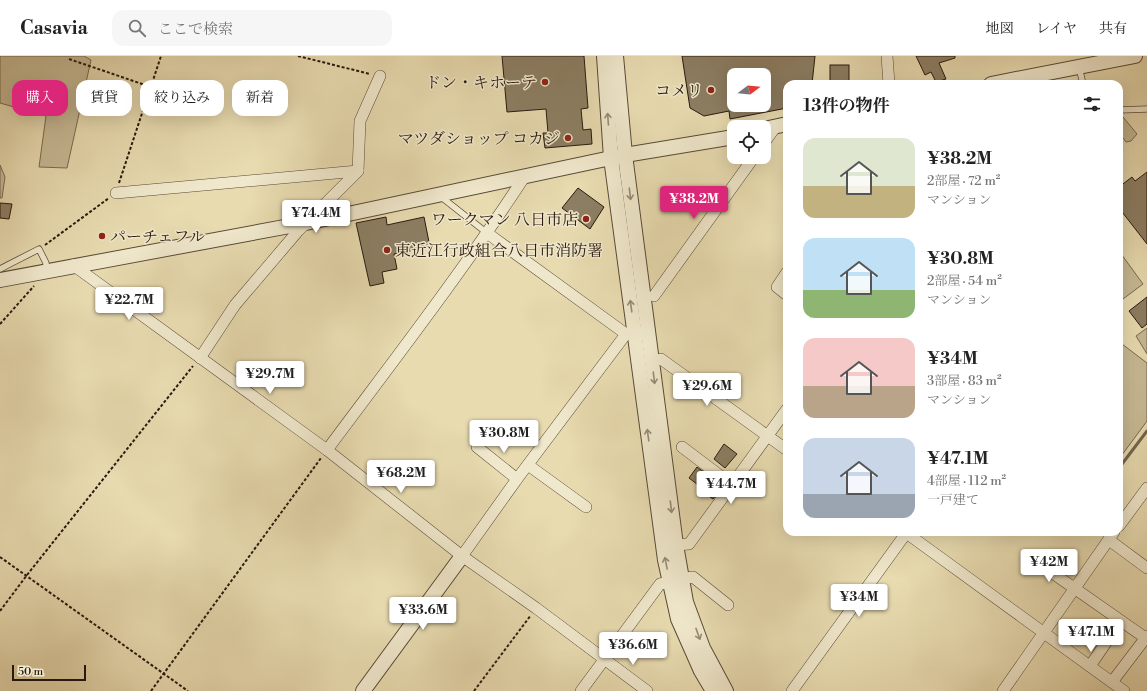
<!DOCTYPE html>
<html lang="ja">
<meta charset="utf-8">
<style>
body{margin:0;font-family:"Libre Bodoni","Noto Serif JP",serif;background:#f6f6f6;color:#222;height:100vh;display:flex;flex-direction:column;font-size:15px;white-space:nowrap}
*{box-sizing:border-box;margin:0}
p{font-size:13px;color:#767676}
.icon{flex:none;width:22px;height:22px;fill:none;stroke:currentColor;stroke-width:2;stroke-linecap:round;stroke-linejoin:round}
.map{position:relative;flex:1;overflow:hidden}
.drawer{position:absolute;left:783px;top:24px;width:340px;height:456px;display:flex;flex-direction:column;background:#fff;border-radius:12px;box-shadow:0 4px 16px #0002}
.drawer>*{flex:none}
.banner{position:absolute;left:12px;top:24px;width:380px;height:36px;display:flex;gap:8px}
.needle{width:26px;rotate:74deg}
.controls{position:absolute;left:727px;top:12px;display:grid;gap:8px}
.controls a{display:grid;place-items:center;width:44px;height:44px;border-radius:8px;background:#fff;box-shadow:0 4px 16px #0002;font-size:20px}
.scale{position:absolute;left:12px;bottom:10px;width:74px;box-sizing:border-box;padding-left:4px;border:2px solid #28190f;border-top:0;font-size:11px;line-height:14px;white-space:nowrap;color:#28190f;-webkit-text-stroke:3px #f0e8cc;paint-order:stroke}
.price{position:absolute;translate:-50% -34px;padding:0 9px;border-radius:4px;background:#fff;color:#222;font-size:13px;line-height:26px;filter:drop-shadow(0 1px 2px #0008)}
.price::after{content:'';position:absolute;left:50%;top:24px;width:12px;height:9px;margin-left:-6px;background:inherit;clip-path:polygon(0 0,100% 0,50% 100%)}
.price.active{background:#db2777;color:#fff}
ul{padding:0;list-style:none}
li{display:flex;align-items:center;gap:12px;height:100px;padding:0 20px}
li span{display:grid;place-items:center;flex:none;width:112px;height:80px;border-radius:12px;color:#555}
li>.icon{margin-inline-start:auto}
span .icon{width:48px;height:48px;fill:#fffc;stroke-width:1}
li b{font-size:17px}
h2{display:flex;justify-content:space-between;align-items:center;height:48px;padding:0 20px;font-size:17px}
.chip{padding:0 14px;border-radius:12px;background:#fff;box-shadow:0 4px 16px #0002;font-size:14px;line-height:36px}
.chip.active{background:#db2777;color:#fff}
header{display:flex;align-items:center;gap:24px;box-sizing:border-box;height:56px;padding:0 20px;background:#fff;border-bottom:1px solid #e0e0e0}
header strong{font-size:19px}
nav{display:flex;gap:22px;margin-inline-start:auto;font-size:14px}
.search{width:280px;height:36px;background:#f6f6f6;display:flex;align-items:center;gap:10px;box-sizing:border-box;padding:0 14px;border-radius:12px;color:#767676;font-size:15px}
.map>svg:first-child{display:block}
.green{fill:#c7ba95;stroke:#786a52}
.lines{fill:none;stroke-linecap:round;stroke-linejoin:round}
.stream{stroke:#74664f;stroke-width:3}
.building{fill:#8c7e63;stroke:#28190f;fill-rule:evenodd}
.service-casing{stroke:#584a37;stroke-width:7}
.minor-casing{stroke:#584a37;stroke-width:12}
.tertiary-casing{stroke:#584a37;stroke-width:16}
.path{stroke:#28190f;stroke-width:2;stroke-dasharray:3 2;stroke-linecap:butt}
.service{stroke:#f0e8cc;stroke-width:5.5}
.minor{stroke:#f0e8cc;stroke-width:11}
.tertiary{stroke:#f0e8cc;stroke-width:14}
.oneway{stroke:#968b77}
.poi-dot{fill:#8f2418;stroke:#f0e8cc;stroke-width:1.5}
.labels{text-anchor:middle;stroke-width:3;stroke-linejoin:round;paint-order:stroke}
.poi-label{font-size:16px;fill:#28190f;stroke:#f0e8cc;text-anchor:end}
</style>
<header>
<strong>Casavia</strong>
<div class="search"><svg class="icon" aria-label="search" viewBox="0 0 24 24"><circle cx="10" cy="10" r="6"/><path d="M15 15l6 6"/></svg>ここで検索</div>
<nav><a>地図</a><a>レイヤ</a><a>共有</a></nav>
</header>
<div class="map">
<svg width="1147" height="635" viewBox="0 0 1147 635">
<rect width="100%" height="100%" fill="#e8dbb0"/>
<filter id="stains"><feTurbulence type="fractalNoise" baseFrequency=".005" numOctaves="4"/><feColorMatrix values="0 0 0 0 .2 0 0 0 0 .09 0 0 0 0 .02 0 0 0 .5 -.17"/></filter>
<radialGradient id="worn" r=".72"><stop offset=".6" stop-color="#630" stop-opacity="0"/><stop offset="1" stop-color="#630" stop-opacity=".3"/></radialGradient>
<g class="green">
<polygon points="0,0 84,0 91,4 67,112 39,111 46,60 0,47"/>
<polygon points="1119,60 1123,61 1137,78 1131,85 1126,86 1119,77"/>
<polygon points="0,109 5,121 2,142 0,142"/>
<polygon points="1119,195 1143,228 1119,246"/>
<polygon points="1147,272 1147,298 1136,280"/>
<polygon points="1122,288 1147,307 1147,365 1119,403 1119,293"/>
</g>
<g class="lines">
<polyline class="stream" points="1119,412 1147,375"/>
</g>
<g class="building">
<polygon points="502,0 584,0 588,52 581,53 583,74 591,73 592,88 545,92 543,77 548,77 546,53 507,56"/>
<path d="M 682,0 L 815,0 L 812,28 L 787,28 L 787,52 L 730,63 L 729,55 L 704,60 L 690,52 ZM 734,19 L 764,19 L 764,49 L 734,49 Z"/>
<polygon points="916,0 955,0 955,2 939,7 946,23 936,26 931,16 925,19"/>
<rect x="830" y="9" width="19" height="19"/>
<polygon points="1147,116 1147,188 1119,152 1119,131 1132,121 1135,125"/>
<polygon points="578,132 604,151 590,173 562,152"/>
<polygon points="0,147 12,148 9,163 0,162"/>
<polygon points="386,161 387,169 424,161 430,191 394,198 397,213 382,216 384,227 370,230 356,167"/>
<polygon points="1147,241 1147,268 1142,272 1129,255"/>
<polygon points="724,388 737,398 725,412 714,403"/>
<polygon points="697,411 720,428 715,434 718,436 713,443 700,434 702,432 689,422"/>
</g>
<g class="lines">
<g class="service-casing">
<g id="service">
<polyline points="1079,11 1083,28"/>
<polyline points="1119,54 1147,53"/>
<polyline points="440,140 487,177"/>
<polyline points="0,213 39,193 46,207 46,214"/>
</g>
</g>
<g class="minor-casing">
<g id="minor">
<polyline points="887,0 889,28"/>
<polyline points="764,87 776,70"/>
<polyline points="116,137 358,115"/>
<polyline points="487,177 626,278"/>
<polyline points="73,209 327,394 462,500 536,552 647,635"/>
<polyline points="787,216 777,231 787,239"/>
<polyline points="654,240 754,101"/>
<polyline points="200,302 235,249 298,175 358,115 360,65 380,20"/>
<polyline points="652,305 661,303 787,394"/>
<polyline points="477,391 517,423"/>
<polyline points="682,391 731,428"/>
<path d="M 327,394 C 394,304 463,215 525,120"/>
<polyline points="528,409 586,451"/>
<polyline points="1119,470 1147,432"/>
<polyline points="905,476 1124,635"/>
<polyline points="1109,484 1147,512"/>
<polyline points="676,489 689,488 787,353"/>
<polyline points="462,500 517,423 626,278 642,276"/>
<polyline points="1034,504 1147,583"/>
<polyline points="682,523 693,521 728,549"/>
<polyline points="1090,610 1116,572"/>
<polyline points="1112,626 1147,580"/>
<polyline points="581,635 660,528 670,526"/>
<polyline points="792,635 907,476"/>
<polyline points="1003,635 1114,476"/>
</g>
</g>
<g class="tertiary-casing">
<g id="tertiary">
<polyline points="604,0 611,102 665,504 678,563 701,615 713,635"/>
<polyline points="616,0 625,99 676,489 686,546 703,592 726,635"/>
<polyline points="991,28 1135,0"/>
<polyline points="764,73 787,68"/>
<polyline points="0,224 306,167 625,99 734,81"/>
<polyline points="363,635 462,500"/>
</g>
</g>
<g class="path">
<polyline points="298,0 370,18"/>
<polyline points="69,3 151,31"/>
<polyline points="737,69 756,65"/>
<polyline points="119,127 161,0"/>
<polyline points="45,189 109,142"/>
<polyline points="0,268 34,230"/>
<polyline points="0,501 188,635"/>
<polyline points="0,555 27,519 193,310"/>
<polyline points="151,635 321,402"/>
<polyline points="474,635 531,559"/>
</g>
<use href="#service" class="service"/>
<use href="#minor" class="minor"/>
<use href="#tertiary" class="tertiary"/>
</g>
<defs><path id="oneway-shaft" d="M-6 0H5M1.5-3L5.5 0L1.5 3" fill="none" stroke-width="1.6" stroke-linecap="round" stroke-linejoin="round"/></defs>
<g class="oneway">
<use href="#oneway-shaft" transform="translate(608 63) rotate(-94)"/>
<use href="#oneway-shaft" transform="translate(630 138) rotate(83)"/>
<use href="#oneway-shaft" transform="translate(631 250) rotate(-98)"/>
<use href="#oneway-shaft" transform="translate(654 322) rotate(83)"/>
<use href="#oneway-shaft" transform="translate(648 379) rotate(-98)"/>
<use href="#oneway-shaft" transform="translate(671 451) rotate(83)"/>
<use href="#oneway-shaft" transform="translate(666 507) rotate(-101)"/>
<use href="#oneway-shaft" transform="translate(698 578) rotate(70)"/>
</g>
<g class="poi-dot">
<circle cx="545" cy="26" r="4"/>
<circle cx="711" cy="34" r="4"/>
<circle cx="568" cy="82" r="4"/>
<circle cx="586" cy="163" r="4"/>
<circle cx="102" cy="180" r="4"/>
<circle cx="387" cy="194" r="4"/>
</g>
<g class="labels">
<g class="poi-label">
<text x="537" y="32">ドン・キホーテ</text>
<text x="703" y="40">コメリ</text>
<text x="560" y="88">マツダショップ コカジ</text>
<text x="578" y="169">ワークマン 八日市店</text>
<text x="110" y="186" text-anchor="start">パーチェフル</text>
<text x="395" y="200" text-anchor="start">東近江行政組合八日市消防署</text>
</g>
</g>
<rect width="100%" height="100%" filter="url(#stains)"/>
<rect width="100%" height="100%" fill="url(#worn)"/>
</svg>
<div class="controls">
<a><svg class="needle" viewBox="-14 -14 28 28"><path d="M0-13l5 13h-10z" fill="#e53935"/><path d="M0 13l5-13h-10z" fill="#767676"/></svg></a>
<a><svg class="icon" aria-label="locate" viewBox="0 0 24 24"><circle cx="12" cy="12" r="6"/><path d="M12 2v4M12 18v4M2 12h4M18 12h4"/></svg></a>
</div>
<div class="scale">50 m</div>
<b class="price active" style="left:694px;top:164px">¥38.2M</b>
<b class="price" style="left:316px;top:178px">¥74.4M</b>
<b class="price" style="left:129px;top:265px">¥22.7M</b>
<b class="price" style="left:270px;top:339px">¥29.7M</b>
<b class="price" style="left:707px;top:351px">¥29.6M</b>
<b class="price" style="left:504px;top:398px">¥30.8M</b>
<b class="price" style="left:401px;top:438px">¥68.2M</b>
<b class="price" style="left:731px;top:449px">¥44.7M</b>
<b class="price" style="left:1049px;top:527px">¥42M</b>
<b class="price" style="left:859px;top:562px">¥34M</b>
<b class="price" style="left:423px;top:575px">¥33.6M</b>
<b class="price" style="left:1091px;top:597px">¥47.1M</b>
<b class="price" style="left:633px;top:610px">¥36.6M</b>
<div class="banner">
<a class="chip active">購入</a>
<a class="chip">賃貸</a>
<a class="chip">絞り込み</a>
<a class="chip">新着</a>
</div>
<section class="drawer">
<h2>13件の物件<svg class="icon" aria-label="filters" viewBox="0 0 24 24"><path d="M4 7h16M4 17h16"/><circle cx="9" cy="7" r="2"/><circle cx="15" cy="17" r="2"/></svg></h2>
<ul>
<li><span style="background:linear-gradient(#dfe7d0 60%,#c2b280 0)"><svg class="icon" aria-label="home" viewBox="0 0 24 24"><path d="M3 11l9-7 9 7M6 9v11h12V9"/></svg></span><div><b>¥38.2M</b><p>2部屋 · 72 m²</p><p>マンション</p></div></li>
<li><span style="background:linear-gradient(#bfe0f5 65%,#8fb573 0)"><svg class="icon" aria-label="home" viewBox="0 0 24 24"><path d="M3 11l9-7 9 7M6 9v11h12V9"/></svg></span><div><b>¥30.8M</b><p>2部屋 · 54 m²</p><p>マンション</p></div></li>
<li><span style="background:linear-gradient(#f6c9c9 60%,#b9a48a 0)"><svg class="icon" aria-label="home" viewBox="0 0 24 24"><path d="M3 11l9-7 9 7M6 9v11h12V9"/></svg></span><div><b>¥34M</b><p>3部屋 · 83 m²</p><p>マンション</p></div></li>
<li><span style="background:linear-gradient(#c9d6e8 70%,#9aa5b1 0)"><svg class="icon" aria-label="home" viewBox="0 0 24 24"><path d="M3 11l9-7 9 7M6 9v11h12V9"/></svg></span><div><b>¥47.1M</b><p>4部屋 · 112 m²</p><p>一戸建て</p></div></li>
</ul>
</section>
</div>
